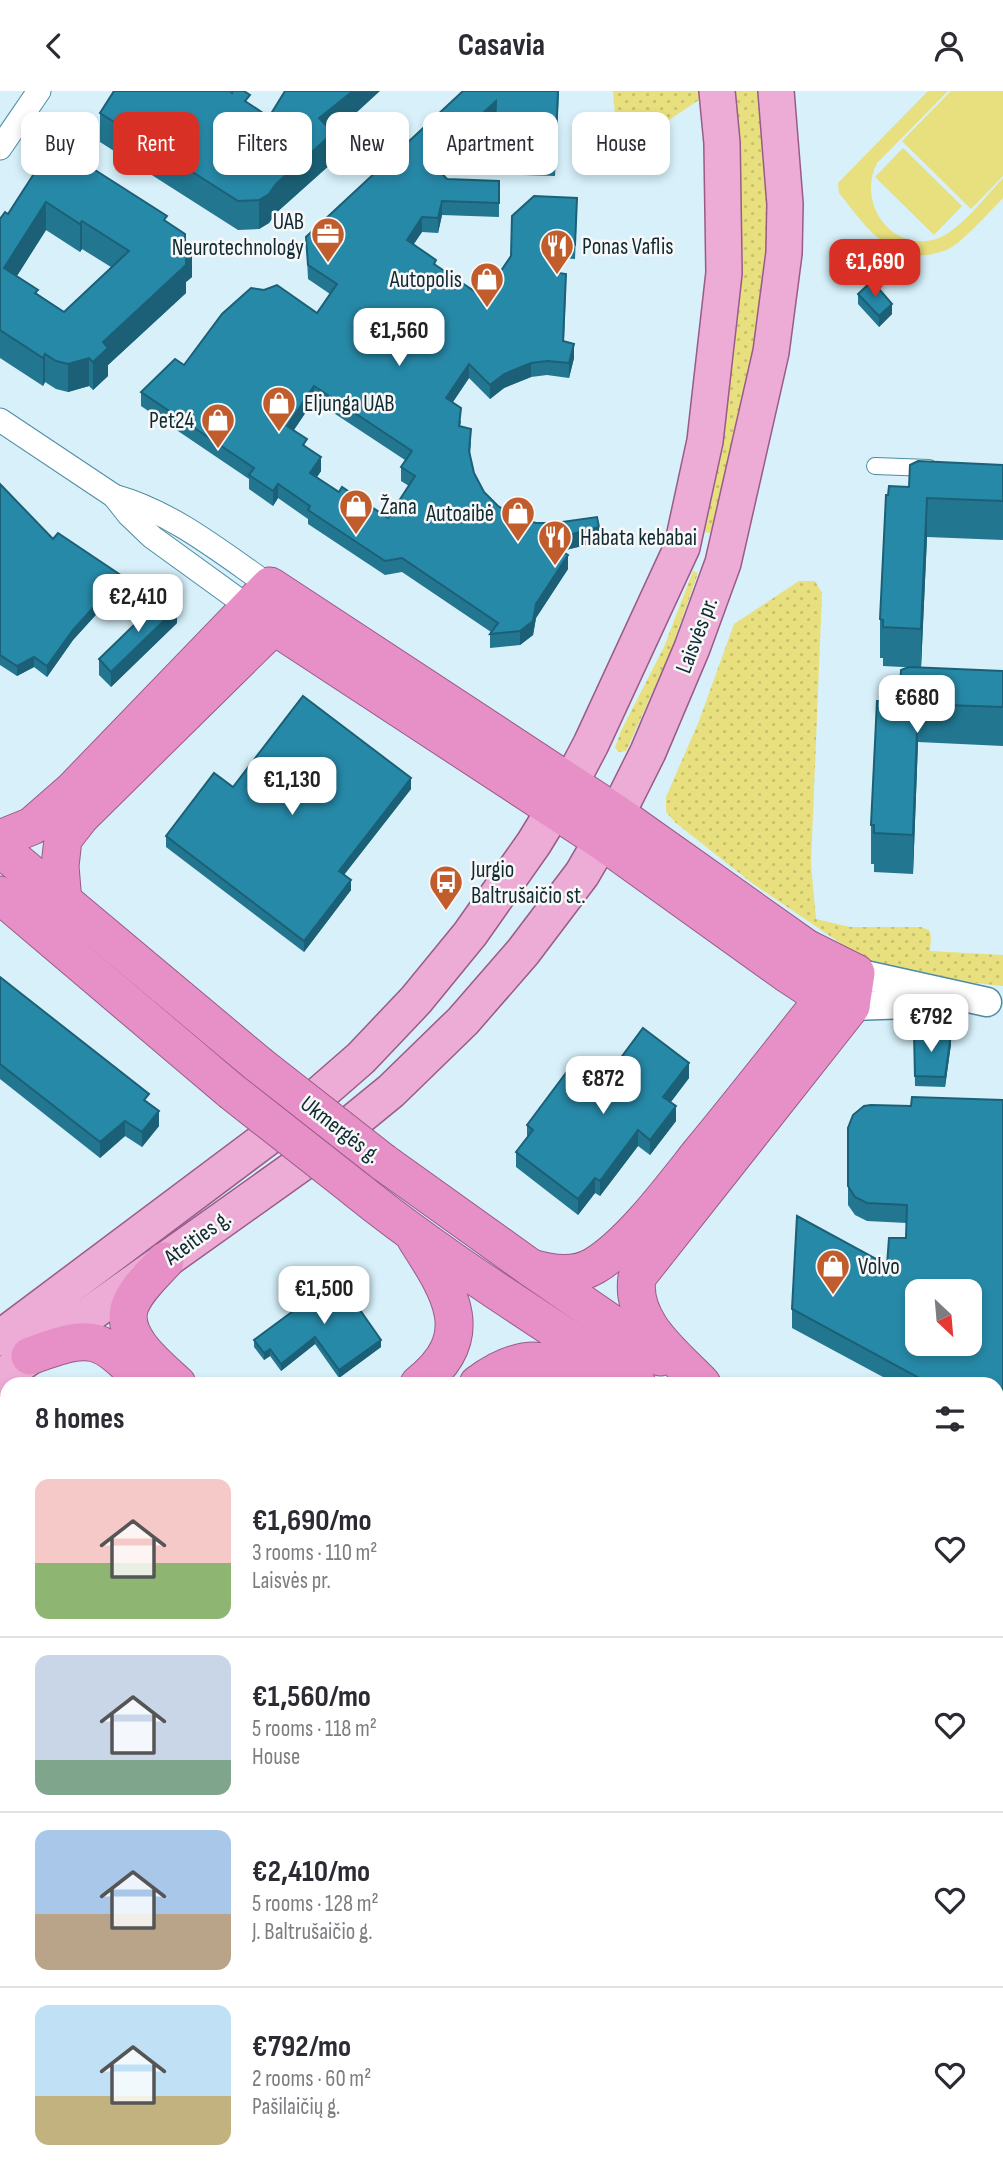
<!DOCTYPE html>
<meta charset="utf-8">
<style>
body{margin:0;font-family:"Sofia Sans Condensed",sans-serif;background:#f2f2f3;color:#2b2b33;height:100vh;display:flex;flex-direction:column;font-size:26px;white-space:nowrap}
*{box-sizing:border-box;margin:0}
p{font-size:23px;color:#7c7c81}
.icon{flex:none;width:38px;height:38px;fill:none;stroke:currentColor;stroke-width:2;stroke-linecap:round;stroke-linejoin:round}
.map{position:relative;flex:1;overflow:hidden}
.drawer{position:absolute;left:0px;top:1286px;width:1004px;height:800px;display:flex;flex-direction:column;background:#fff;border-radius:21px 21px 0 0;box-shadow:0 4px 10px #0003}
.drawer>*{flex:none}
.top-card{position:absolute;left:21px;top:21px;width:962px;height:63px;display:flex;gap:14px}
.needle{width:46px;rotate:154deg}
.controls{position:absolute;left:905px;top:1188px;display:grid;gap:14px}
.controls a{display:grid;place-items:center;width:77px;height:77px;border-radius:14px;background:#fff;box-shadow:0 4px 10px #0003;font-size:35px}
.price{position:absolute;translate:-50% -60px;padding:0 16px;border-radius:14px;background:#fff;color:#222;font-size:23px;line-height:46px;filter:drop-shadow(0 2px 4px #0008)}
.price::after{content:'';position:absolute;left:50%;top:42px;width:21px;height:16px;margin-left:-10px;background:inherit;clip-path:polygon(0 0,100% 0,50% 100%)}
.price.active{background:#d93025;color:#fff}
ul{padding:0;list-style:none}
li{display:flex;align-items:center;gap:21px;height:175px;padding:0 35px}
li+li{border-top:2px solid #e1e1e2}
li span{display:grid;place-items:center;flex:none;width:196px;height:140px;border-radius:14px;color:#555}
li>.icon{margin-inline-start:auto}
span .icon{width:84px;height:84px;fill:#fffc;stroke-width:1}
li b{font-size:30px}
h2{display:flex;justify-content:space-between;align-items:center;height:84px;padding:0 35px;font-size:30px}
.chip{padding:0 24px;border-radius:14px;background:#fff;box-shadow:0 4px 10px #0003;font-size:24px;line-height:63px}
.chip.active{background:#d93025;color:#fff}
header{display:flex;justify-content:space-between;align-items:center;height:91px;padding:0 35px;background:#fff;font-size:32px;font-weight:700}
.map>svg:first-child{display:block}
.grass{fill:url(#grass-dots)}
.pitch{fill:#e8df7e}
.lines{fill:none;stroke-linecap:round;stroke-linejoin:round}
.pedestrian-casing{stroke:#4d8ca3;stroke-width:18}
.minor-casing{stroke:#4d8ca3;stroke-width:25}
.tertiary-casing{stroke:#4d8ca3;stroke-width:31}
.primary-casing{stroke:#985b8a;stroke-width:38}
.trunk-casing{stroke:#985b8a;stroke-width:39}
.pedestrian{stroke:#fff;stroke-width:16}
.minor{stroke:#fff;stroke-width:23}
.tertiary{stroke:#fff;stroke-width:28}
.primary{stroke:#edacd5;stroke-width:35}
.trunk{stroke:#e790c7;stroke-width:37}
.trunk-bridge-casing{stroke:#985b8a;stroke-width:39;stroke-linecap:butt}
.trunk-bridge{stroke:#e790c7;stroke-width:37}
.wall{fill:#227690;fill-rule:evenodd}
.shaded-wall{fill:#1b6076}
.building{fill:#2789a8;stroke:#1b6076;stroke-width:2;fill-rule:evenodd}
.labels{text-anchor:middle;stroke-width:5;stroke-linejoin:round;paint-order:stroke}
.poi-label{font-size:23px;fill:#0f2a33;stroke:#f8f8f8;text-anchor:start}
.street-label{font-size:23px;fill:#0f2a33;stroke:#f8f8f8}
</style>
<header><svg class="icon" aria-label="back" viewBox="0 0 24 24"><path d="M15 5l-7 7 7 7"/></svg>Casavia<svg class="icon" aria-label="person" viewBox="0 0 24 24"><circle cx="12" cy="8" r="4"/><path d="M4 21q1-7 8-7t8 7"/></svg></header>
<div class="map">
<svg width="1003" height="2085" viewBox="0 0 1003 2085">
<defs>
<pattern id="grass-dots" width="8" height="8" patternUnits="userSpaceOnUse" patternTransform="scale(1.75)"><rect width="8" height="8" fill="#e8df7e"/><path d="M2 2h.1M6 6h.1" fill="none" stroke="#c6c06d" stroke-width="1.8" stroke-linecap="round"/></pattern>
</defs>
<rect width="100%" height="100%" fill="#d7f0fa"/>
<g class="grass">
<polygon points="613,0 705,0 705,5 637,50 616,36"/>
<polygon points="729,0 763,0 772,144 762,233 733,364 710,442 704,441 702,435"/>
<polygon points="693,480 698,482 671,559 629,654 626,660 619,661 615,657 621,640 664,556"/>
<polygon points="799,490 815,490 822,502 811,773 816,828 850,836 921,836 929,839 931,845 930,860 1003,864 1003,895 909,885 891,880 861,866 752,792 676,732 666,721 666,706 699,630 734,533"/>
</g>
<g class="pitch">
<path d="M 928,0 L 948,0 L 877,72 C 856,113 893,164 939,147 C 961,138 986,105 1003,87 L 1003,107 C 989,121 976,136 961,149 C 952,158 940,162 927,164 C 885,168 862,130 839,102 L 838,92 Z"/>
<polygon points="951,0 1003,0 1003,85 971,118 902,50"/>
<polygon points="903,57 962,115 934,144 875,86"/>
<polygon points="7,1844 7,1879 0,1875 0,1857"/>
</g>
<g class="lines">
<g class="pedestrian-casing">
<polyline id="pedestrian" points="875,375 929,377"/>
</g>
<g class="minor-casing">
<g id="minor">
<polyline points="0,57 39,0"/>
<polyline points="0,329 114,405 129,424 152,446 250,517"/>
<path d="M 114,405 C 172,421 221,461 270,495"/>
<polyline points="998,1763 1003,1767"/>
</g>
</g>
<g class="tertiary-casing">
<g id="tertiary">
<polyline points="840,894 856,882 987,911"/>
<polyline points="851,915 939,912"/>
<polyline points="0,1690 7,1680"/>
</g>
</g>
<g class="primary-casing">
<g id="primary">
<polyline points="0,1247 283,1035 361,967 416,909 470,843 534,752 570,693 591,653 682,456 705,350 724,182 722,52 717,0"/>
<polyline points="0,1287 309,1067 391,1000 463,930 523,861 582,783 617,723 648,661 692,557 723,472 771,261 784,162 785,113 776,0"/>
</g>
</g>
<g class="trunk-casing">
<g id="trunk">
<polyline points="250,517 274,535 602,750 786,882 824,907 851,915"/>
<path d="M 0,748 L 32,735 L 72,700 L 270,495 L 617,723 L 806,857 L 856,882 L 851,915 L 637,1186 C 630,1231 673,1263 702,1293"/>
<polyline points="0,757 258,973"/>
<polyline points="0,804 231,1000"/>
<polyline points="63,811 60,775 63,748 81,725 291,518"/>
<polyline points="383,1071 531,1177 660,1266"/>
<path d="M 357,1099 C 445,1170 544,1230 637,1293"/>
<path d="M 416,1148 C 450,1201 480,1245 419,1293"/>
<path d="M 165,1170 C 153,1183 134,1200 129,1218 C 122,1248 158,1275 177,1293"/>
<path d="M 531,1177 C 551,1183 574,1187 594,1175 C 630,1154 673,1096 700,1062 C 742,1011 783,959 824,907"/>
<path d="M 30,1265 C 95,1241 99,1245 147,1293"/>
<path d="M 478,1293 C 529,1255 553,1271 606,1293"/>
<polyline points="998,1494 1003,1498"/>
<polyline points="998,1542 1003,1546"/>
</g>
</g>
<use href="#pedestrian" class="pedestrian"/>
<use href="#minor" class="minor"/>
<use href="#tertiary" class="tertiary"/>
<use href="#primary" class="primary"/>
<use href="#trunk" class="trunk"/>
<g class="trunk-bridge-casing">
<g id="trunk-bridge">
<polyline points="258,973 383,1071"/>
<polyline points="231,1000 357,1099"/>
</g>
</g>
<use href="#trunk-bridge" class="trunk-bridge"/>
</g>
<g class="wall">
<path d="M 463,0 L 559,0 L 555,85 L 494,83 L 496,24 L 437,78 L 447,88 L 499,90 L 499,126 L 442,124 L 438,142 L 422,141 L 413,154 L 436,174 L 483,206 L 577,121 L 575,168 L 560,167 L 559,182 L 566,197 L 564,251 L 574,267 L 569,287 L 547,284 L 531,286 L 504,297 L 490,308 L 469,287 L 453,311 L 461,331 L 460,336 L 471,352 L 470,364 L 474,382 L 484,401 L 498,415 L 516,426 L 599,451 L 561,460 L 568,478 L 536,527 L 533,544 L 520,554 L 490,557 L 490,543 L 491,541 L 402,481 L 385,484 L 308,433 L 308,428 L 278,407 L 273,415 L 249,398 L 249,388 L 141,315 L 141,301 L 184,274 L 317,222 L 330,203 L 308,188 L 306,146 ZM 314,309 L 405,369 L 401,376 L 401,390 L 409,395 L 388,427 L 339,401 L 317,386 L 321,380 L 307,357 L 294,339 Z"/>
<polygon points="250,13 269,26 356,22 354,28 333,46 333,71 276,122 269,132 259,138 238,139 100,51 100,22"/>
<path d="M 40,61 L 167,131 L 185,153 L 192,186 L 186,191 L 186,202 L 108,274 L 108,285 L 93,299 L 89,295 L 68,301 L 56,298 L 45,291 L 43,295 L 0,267 L 0,128 L 8,123 L 40,73 ZM 46,139 L 80,161 L 82,158 L 111,176 L 64,221 L 38,203 L 17,185 Z"/>
<polygon points="858,203 892,223 879,236 858,213"/>
<polygon points="1003,374 1003,449 927,446 921,577 883,575 883,567 880,567 880,528 888,404 909,396"/>
<polygon points="0,393 53,448 122,495 73,549 47,586 34,576 17,585 0,574"/>
<polygon points="177,532 111,596 99,584 99,568"/>
<polygon points="1003,580 1003,655 918,651 913,783 874,781 874,773 871,773 871,734 880,610 900,602"/>
<polygon points="233,696 411,698 344,784 351,799 304,861 166,756 166,745"/>
<polygon points="0,886 149,1012 159,1035 142,1056 125,1045 100,1067 0,988"/>
<polygon points="914,941 951,953 945,996 915,995"/>
<polygon points="689,987 671,1011 676,1030 650,1064 638,1055 600,1105 595,1102 578,1124 516,1076 516,1061 527,1046 527,1034 594,1003"/>
<polygon points="1003,1009 1003,1351 998,1348 998,1293 896,1293 792,1237 792,1218 887,1174 906,1147 907,1132 867,1130 855,1124 848,1114 848,1037 911,1015"/>
<polygon points="361,1210 356,1214 381,1256 339,1287 315,1253 281,1280 270,1265 264,1269 254,1256 254,1249"/>
<polygon points="7,1369 7,1445 0,1438 0,1373"/>
<polygon points="1003,1603 1003,1718 998,1715 998,1604 1001,1606"/>
<polygon points="1003,1967 1003,2055 998,2072 998,1971"/>
<polygon points="67,2079 126,2079 129,2085 70,2085"/>
<polygon points="208,2079 267,2079 270,2085 211,2085"/>
<polygon points="349,2079 407,2079 410,2085 352,2085"/>
<polygon points="785,2079 840,2079 839,2085 785,2085"/>
</g>
<g class="shaded-wall">
<polygon points="353,0 380,0 356,22 354,28 333,46 333,71 276,122 269,132 259,138 259,109 319,27"/>
<polygon points="496,10 496,24 430,85 430,70"/>
<polygon points="442,110 442,124 438,142 438,127"/>
<polygon points="46,111 46,139 4,205 4,177"/>
<polygon points="422,126 422,141 407,163 407,149"/>
<polygon points="82,130 82,158 80,161 80,133"/>
<polygon points="192,158 192,186 186,191 186,202 108,274 108,285 93,299 93,271 103,251"/>
<polygon points="892,213 892,223 879,236 879,225"/>
<polygon points="574,253 574,267 569,287 569,272"/>
<polygon points="45,263 45,291 43,295 43,267"/>
<polygon points="89,267 89,295 68,301 68,273"/>
<polygon points="531,272 531,286 504,297 490,308 490,294 504,283"/>
<polygon points="469,273 469,287 446,321 446,307"/>
<polygon points="314,295 314,309 287,349 287,335"/>
<polygon points="321,366 321,380 310,396 310,382"/>
<polygon points="278,393 278,407 273,415 273,400"/>
<polygon points="927,407 927,446 921,577 921,538"/>
<polygon points="599,436 599,451 545,464 545,450"/>
<polygon points="568,464 568,478 536,527 533,544 520,554 520,540 536,513"/>
<polygon points="122,485 122,495 73,549 47,586 47,575 73,539"/>
<polygon points="177,517 177,532 111,596 111,581"/>
<polygon points="34,566 34,576 17,585 17,575"/>
<polygon points="918,613 918,651 913,783 913,744"/>
<polygon points="411,687 411,698 339,790 339,780"/>
<polygon points="351,789 351,799 304,861 304,850"/>
<polygon points="951,943 951,953 945,996 945,986"/>
<polygon points="689,972 689,987 663,1021 663,1006"/>
<polygon points="676,1015 676,1030 650,1064 650,1049"/>
<polygon points="159,1020 159,1035 142,1056 142,1041"/>
<polygon points="125,1030 125,1045 100,1067 100,1051"/>
<polygon points="638,1039 638,1055 600,1105 600,1090"/>
<polygon points="595,1087 595,1102 578,1124 578,1108"/>
<polygon points="361,1203 361,1210 353,1216 353,1209"/>
<polygon points="315,1246 315,1253 281,1280 281,1273"/>
<polygon points="381,1249 381,1256 339,1287 339,1279"/>
<polygon points="270,1258 270,1265 264,1269 264,1262"/>
<polygon points="7,1519 7,1558 0,1561 0,1522"/>
<polygon points="1001,1802 1001,1841 998,1843 998,1805"/>
<polygon points="1003,2016 1003,2055 998,2072 998,2033"/>
<polygon points="3,2051 3,2080 0,2081 0,2053"/>
<polygon points="632,2079 643,2079 643,2085 620,2085"/>
<polygon points="834,2079 840,2079 839,2085 834,2085"/>
<polygon points="984,2079 992,2079 990,2085 982,2085"/>
</g>
<g class="building">
<polygon points="114,0 230,0 232,2 233,0 244,0 250,4 245,10 269,26 285,0 353,0 319,27 333,42 276,93 269,103 259,109 238,110 100,22"/>
<path d="M 463,0 L 558,0 L 555,71 L 494,69 L 496,10 L 430,70 L 447,88 L 499,90 L 499,112 L 442,110 L 438,127 L 422,126 L 407,149 L 436,169 L 434,173 L 483,206 L 511,165 L 512,125 L 534,105 L 577,107 L 575,154 L 560,153 L 559,182 L 566,183 L 563,250 L 574,253 L 569,272 L 547,270 L 531,272 L 504,283 L 490,294 L 469,273 L 446,307 L 461,317 L 459,335 L 471,338 L 469,360 L 474,382 L 484,401 L 498,415 L 516,426 L 536,432 L 555,432 L 597,426 L 599,436 L 545,450 L 568,464 L 536,513 L 533,530 L 520,540 L 490,543 L 498,532 L 402,467 L 385,470 L 308,419 L 310,415 L 278,393 L 273,400 L 249,384 L 254,377 L 141,301 L 175,268 L 184,274 L 222,223 L 251,197 L 264,199 L 277,194 L 317,222 L 337,193 L 308,174 L 306,146 ZM 314,295 L 412,360 L 401,376 L 415,385 L 388,427 L 342,396 L 339,401 L 310,382 L 321,366 L 303,354 L 307,348 L 287,335 Z"/>
<path d="M 48,49 L 167,125 L 164,129 L 185,143 L 185,153 L 192,158 L 186,163 L 186,174 L 103,251 L 108,257 L 93,271 L 89,267 L 68,273 L 56,270 L 45,263 L 43,267 L 0,239 L 0,128 L 5,121 L 8,123 L 46,64 L 40,61 ZM 46,111 L 80,133 L 82,130 L 129,160 L 64,221 L 35,202 L 38,199 L 4,177 Z"/>
<polygon points="872,190 892,213 879,225 858,203"/>
<polygon points="918,370 1003,374 1003,410 927,407 921,538 883,536 883,529 880,528 886,404 888,404 889,395 909,396 910,374"/>
<polygon points="0,393 53,448 58,442 122,485 73,539 47,575 34,566 17,575 0,564"/>
<polygon points="165,504 177,517 111,581 99,568"/>
<polygon points="909,576 1003,580 1003,616 918,613 913,744 874,742 874,734 871,734 877,610 880,610 880,601 900,602 901,579"/>
<polygon points="303,605 411,687 339,780 351,789 304,850 166,745 214,682 233,696"/>
<polygon points="0,886 149,1003 144,1009 159,1020 142,1041 125,1030 100,1051 0,973"/>
<polygon points="643,937 689,972 663,1006 676,1015 650,1049 638,1039 600,1090 595,1087 578,1108 516,1061 533,1039 527,1034 566,982 594,1003"/>
<polygon points="914,941 951,943 945,986 915,985"/>
<path d="M 912,1006 L 1003,1009 L 1003,1333 L 998,1330 L 998,1293 L 930,1293 L 792,1218 L 797,1125 L 887,1174 L 889,1147 L 906,1147 L 907,1114 L 867,1112 L 855,1106 L 848,1095 L 848,1037 L 853,1024 L 864,1015 L 871,1014 L 911,1015 ZM 917,1200 L 970,1200 L 970,1253 L 917,1253 Z"/>
<polygon points="346,1181 361,1203 353,1209 381,1249 339,1279 315,1246 281,1273 270,1258 264,1262 254,1249"/>
<polygon points="7,1369 7,1429 0,1422 0,1373"/>
<polygon points="4,1465 7,1471 7,1519 0,1522 0,1467"/>
<polygon points="1003,1603 1003,1701 998,1698 998,1604 1001,1606"/>
<polygon points="1003,1967 1003,2003 998,1995 998,1971"/>
<polygon points="998,2012 1003,2013 998,2033"/>
<polygon points="81,2079 126,2079 129,2085 84,2085"/>
<polygon points="222,2079 267,2079 270,2085 225,2085"/>
<polygon points="363,2079 407,2079 410,2085 366,2085"/>
<polygon points="555,2079 632,2079 620,2085 543,2085"/>
<polygon points="946,2079 984,2079 982,2085 945,2085"/>
</g>
<defs>
<g id="office-pin" transform="scale(1.75)"><path d="M0 17L-7.5 6A9.5 9.5 0 1 1 7.5 6Z" fill="#c15c2c" stroke="#f8f8f8"/><path d="M-6-3h4V-5.5h4V-3h4V5H-6ZM-1-4.5V-3h2v-1.5ZM-6 0V1H6V0Z" fill="#fff"/></g>
<g id="restaurant-pin" transform="scale(1.75)"><path d="M0 17L-7.5 6A9.5 9.5 0 1 1 7.5 6Z" fill="#c15c2c" stroke="#f8f8f8"/><path d="M-5-6h1v4h1v-4h1v4h1v-4h1v5L-1.5 .5V6h-2V.5L-5-1ZM5-6V6H3V1.5H1.5Q1.5-4 5-6Z" fill="#fff"/></g>
<g id="shop-pin" transform="scale(1.75)"><path d="M0 17L-7.5 6A9.5 9.5 0 1 1 7.5 6Z" fill="#c15c2c" stroke="#f8f8f8"/><path d="M-5-2.5h2.3a2.7 3.5 0 0 1 5.4 0H5L5.5 6h-11ZM-1.5-2.5h3a1.5 2.3 0 0 0-3 0Z" fill="#fff"/></g>
<g id="bus-pin" transform="scale(1.75)"><path d="M0 17L-7.5 6A9.5 9.5 0 1 1 7.5 6Z" fill="#c15c2c" stroke="#f8f8f8"/><path d="M-5-6H5V4H4V6H2V4H-2V6H-4V4H-5ZM-3.5-4V0h7V-4ZM-3.5 1.2v1.5H-2V1.2ZM2 1.2v1.5H3.5V1.2Z" fill="#fff"/></g>
</defs>
<g fill-rule="evenodd">
<use href="#office-pin" x="328" y="143"/>
<use href="#restaurant-pin" x="557" y="155"/>
<use href="#shop-pin" x="487" y="188"/>
<use href="#shop-pin" x="279" y="312"/>
<use href="#shop-pin" x="218" y="329"/>
<use href="#shop-pin" x="356" y="415"/>
<use href="#shop-pin" x="518" y="422"/>
<use href="#restaurant-pin" x="555" y="446"/>
<use href="#bus-pin" x="446" y="791"/>
<use href="#shop-pin" x="833" y="1175"/>
</g>
<g class="labels">
<g class="poi-label">
<text x="304" y="138" text-anchor="end">UAB<tspan x="304" dy="26">Neurotechnology</tspan></text>
<text x="582" y="163">Ponas Vaflis</text>
<text x="462" y="196" text-anchor="end">Autopolis</text>
<text x="304" y="320">Eljunga UAB</text>
<text x="194" y="337" text-anchor="end">Pet24</text>
<text x="380" y="423">Žana</text>
<text x="494" y="430" text-anchor="end">Autoaibė</text>
<text x="580" y="454">Habata kebabai</text>
<text x="471" y="786">Jurgio<tspan x="471" dy="26">Baltrušaičio st.</tspan></text>
<text x="858" y="1183">Volvo</text>
</g>
<g class="street-label">
<text transform="translate(696 544) rotate(-69)" y="8">Laisvės pr.</text>
<text transform="translate(341 1038) rotate(38)" y="8">Ukmergės g.</text>
<text transform="translate(197 1146) rotate(-36)" y="8">Ateities g.</text>
</g>
</g>
</svg>
<div class="controls">
<a><svg class="needle" viewBox="-14 -14 28 28"><path d="M0-13l5 13h-10z" fill="#e53935"/><path d="M0 13l5-13h-10z" fill="#7c7c81"/></svg></a>
</div>
<b class="price active" style="left:875px;top:208px">€1,690</b>
<b class="price" style="left:399px;top:277px">€1,560</b>
<b class="price" style="left:138px;top:543px">€2,410</b>
<b class="price" style="left:917px;top:644px">€680</b>
<b class="price" style="left:292px;top:726px">€1,130</b>
<b class="price" style="left:931px;top:963px">€792</b>
<b class="price" style="left:603px;top:1025px">€872</b>
<b class="price" style="left:324px;top:1235px">€1,500</b>
<div class="top-card">
<a class="chip">Buy</a>
<a class="chip active">Rent</a>
<a class="chip">Filters</a>
<a class="chip">New</a>
<a class="chip">Apartment</a>
<a class="chip">House</a>
</div>
<section class="drawer">
<h2>8 homes<svg class="icon" aria-label="filters" viewBox="0 0 24 24"><path d="M4 7h16M4 17h16"/><circle cx="9" cy="7" r="2"/><circle cx="15" cy="17" r="2"/></svg></h2>
<ul>
<li><span style="background:linear-gradient(#f6c9c9 60%,#8fb573 0)"><svg class="icon" aria-label="home" viewBox="0 0 24 24"><path d="M3 11l9-7 9 7M6 9v11h12V9"/></svg></span><div><b>€1,690/mo</b><p>3 rooms · 110 m²</p><p>Laisvės pr.</p></div><svg class="icon" aria-label="heart" viewBox="0 0 24 24"><path d="M12 20l-8-8c-3-5 5-10 8-4 3-6 11-1 8 4z"/></svg></li>
<li><span style="background:linear-gradient(#c9d6e8 75%,#7fa58c 0)"><svg class="icon" aria-label="home" viewBox="0 0 24 24"><path d="M3 11l9-7 9 7M6 9v11h12V9"/></svg></span><div><b>€1,560/mo</b><p>5 rooms · 118 m²</p><p>House</p></div><svg class="icon" aria-label="heart" viewBox="0 0 24 24"><path d="M12 20l-8-8c-3-5 5-10 8-4 3-6 11-1 8 4z"/></svg></li>
<li><span style="background:linear-gradient(#a9c7e8 60%,#b9a48a 0)"><svg class="icon" aria-label="home" viewBox="0 0 24 24"><path d="M3 11l9-7 9 7M6 9v11h12V9"/></svg></span><div><b>€2,410/mo</b><p>5 rooms · 128 m²</p><p>J. Baltrušaičio g.</p></div><svg class="icon" aria-label="heart" viewBox="0 0 24 24"><path d="M12 20l-8-8c-3-5 5-10 8-4 3-6 11-1 8 4z"/></svg></li>
<li><span style="background:linear-gradient(#bfe0f5 65%,#c2b280 0)"><svg class="icon" aria-label="home" viewBox="0 0 24 24"><path d="M3 11l9-7 9 7M6 9v11h12V9"/></svg></span><div><b>€792/mo</b><p>2 rooms · 60 m²</p><p>Pašilaičių g.</p></div><svg class="icon" aria-label="heart" viewBox="0 0 24 24"><path d="M12 20l-8-8c-3-5 5-10 8-4 3-6 11-1 8 4z"/></svg></li>
</ul>
</section>
</div>
